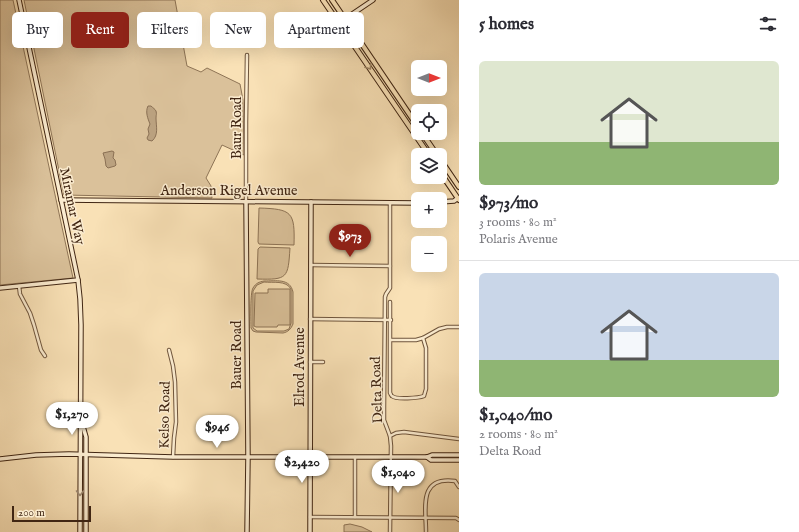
<!DOCTYPE html>
<meta charset="utf-8">
<style>
body{margin:0;font-family:"IM FELL English",serif;background:#f2f2f3;color:#2b2b33;height:100vh;display:flex;flex-direction:column;font-size:15px;white-space:nowrap}
*{box-sizing:border-box;margin:0}
p{font-size:13px;color:#7c7c81}
.icon{flex:none;width:22px;height:22px;fill:none;stroke:currentColor;stroke-width:2;stroke-linecap:round;stroke-linejoin:round}
.map{position:relative;flex:1;overflow:hidden}
.drawer{display:flex;flex-direction:column;background:#fff;width:340px}
.drawer>*{flex:none}
.banner{position:absolute;left:12px;top:12px;width:380px;height:36px;display:flex;gap:8px}
.needle{width:26px;rotate:90deg}
.controls{position:absolute;left:411px;top:60px;display:grid;gap:8px}
.controls a{display:grid;place-items:center;width:36px;height:36px;border-radius:6px;background:#fff;box-shadow:0 4px 16px #0002;font-size:20px}
.scale{position:absolute;left:12px;bottom:10px;width:79px;box-sizing:border-box;padding-left:4px;border:2px solid #412613;border-top:0;font-size:11px;line-height:14px;white-space:nowrap;color:#412613;-webkit-text-stroke:3px #fbecd0;paint-order:stroke}
.price{position:absolute;translate:-50% -34px;padding:0 9px;border-radius:14px;background:#fff;color:#222;font-size:13px;line-height:26px;filter:drop-shadow(0 1px 2px #0008)}
.price::after{content:'';position:absolute;left:50%;top:24px;width:12px;height:9px;margin-left:-6px;background:inherit;clip-path:polygon(0 0,100% 0,50% 100%)}
.price.current{background:#8f2418;color:#fff}
ul{padding:0;list-style:none}
li{display:grid;align-content:center;gap:8px;height:212px;padding:0 20px}
li+li{border-top:1px solid #e1e1e2}
li span{display:grid;place-items:center;height:124px;border-radius:6px;color:#555}
li>.icon{margin-inline-start:auto}
span .icon{width:72px;height:72px;fill:#fffc;stroke-width:1}
li b{font-size:17px}
h2{display:flex;justify-content:space-between;align-items:center;height:48px;padding:0 20px;font-size:17px}
.tag{padding:0 14px;border-radius:6px;background:#fff;box-shadow:0 4px 16px #0002;font-size:14px;line-height:36px}
.tag.current{background:#8f2418;color:#fff}
main{display:flex;flex:1;min-height:0}
.map>svg:first-child{display:block}
.green{fill:#dac19a;stroke:#8e7456;fill-rule:evenodd}
.water{fill:#baa17f;stroke:#8a7054}
.lines{fill:none;stroke-linecap:round;stroke-linejoin:round}
.street-casing{stroke:#6f553c;stroke-width:4.5}
.secondary-casing{stroke:#412613;stroke-width:5.5}
.primary-casing{stroke:#412613;stroke-width:6}
.street{stroke:#fbecd0;stroke-width:2.5}
.secondary{stroke:#fbecd0;stroke-width:3.5}
.primary{stroke:#f9e1b6;stroke-width:4}
.oneway{stroke:#9d8464}
.oneway2{stroke:#9e8972}
.labels{text-anchor:middle;stroke-width:3;stroke-linejoin:round;paint-order:stroke}
.street-label{font-size:14px;fill:#412613;stroke:#fbecd0}
</style>
<main>
<div class="map">
<svg width="459" height="532" viewBox="0 0 459 532">
<rect width="100%" height="100%" fill="#f9e1b6"/>
<filter id="stains"><feTurbulence type="fractalNoise" baseFrequency=".005" numOctaves="4"/><feColorMatrix values="0 0 0 0 .2 0 0 0 0 .09 0 0 0 0 .02 0 0 0 .5 -.17"/></filter>
<radialGradient id="worn" r=".72"><stop offset=".6" stop-color="#630" stop-opacity="0"/><stop offset="1" stop-color="#630" stop-opacity=".3"/></radialGradient>
<g class="green">
<polygon points="0,0 13,0 73,278 0,285"/>
<polygon points="24,0 175,0 187,66 201,72 207,68 240,84 243,100 244,155 222,145 206,178 211,186 212,198 64,195"/>
<path d="M 259,208 C 292,209 295,212 294,245 L 259,244 L 258,242 Z"/>
<path d="M 260,247 L 290,248 C 288,278 288,280 257,279 L 258,249 Z"/>
<path d="M 264,281 C 276,281 290,278 293,292 L 293,324 C 291,329 288,332 283,333 L 256,332 L 253,331 L 251,328 C 251,320 250,293 253,288 C 256,283 259,282 264,281 ZM 264,282 C 273,283 286,280 291,289 L 291,323 L 289,329 L 284,331 L 257,331 L 253,328 L 253,291 L 257,285 Z"/>
<polygon points="268,289 290,289 290,325 278,325 277,327 256,327 254,326 255,293 268,293"/>
<polygon points="350,524 362,527 372,532 344,532 344,525"/>
</g>
<g class="water">
<path d="M 148,106 L 151,106 C 153,108 155,109 156,111 C 157,115 156,114 156,118 C 156,126 159,135 152,141 L 148,140 L 147,138 L 149,134 L 148,129 L 150,124 C 148,119 145,112 148,106 Z"/>
<polygon points="112,151 114,152 113,158 115,160 116,165 115,166 108,168 106,166 105,159 103,153"/>
</g>
<g class="lines">
<g class="street-casing">
<g id="street">
<polyline points="246,202 246,122 247,55"/>
<polyline points="311,265 390,266"/>
<polyline points="19,286 20,294 30,313 34,325 41,350 45,356"/>
<path d="M 390,302 L 390,393 C 391,394 391,396 392,396 C 396,400 419,398 424,396 L 426,389 L 426,348 L 423,338"/>
<polyline points="310,319 391,320"/>
<polyline points="391,340 416,340 423,338 439,329 447,327 459,327"/>
<polyline points="169,350 173,366 175,382 176,422 174,438 173,457"/>
<polyline points="310,362 323,362"/>
<polyline points="390,436 396,433 404,432 459,439"/>
<polyline points="310,517 456,518 459,520"/>
<polyline points="355,517 355,457"/>
<polyline points="390,532 391,446 390,436 384,420 384,407 385,297 386,294 390,288 390,203"/>
<path d="M 426,532 C 426,508 418,476 455,481 L 459,487"/>
</g>
</g>
<g class="secondary-casing">
<g id="secondary">
<polyline points="19,0 78,280 80,299 81,325 80,532"/>
<polyline points="339,23 373,0"/>
<polyline points="61,200 418,203"/>
<polyline points="246,202 248,457 247,532"/>
<polyline points="440,202 454,201 458,198"/>
<polyline points="0,288 78,280"/>
<polyline points="81,420 82,423 86,437 86,532"/>
<polyline points="427,457 431,460 459,460"/>
<polyline points="0,459 36,455 69,454 173,457 427,457 432,455 459,455"/>
<polyline points="310,532 311,202"/>
</g>
</g>
<g class="primary-casing">
<g id="primary">
<polyline points="323,0 429,155"/>
<polyline points="332,0 418,127"/>
<polyline points="422,133 437,155"/>
<polyline points="440,159 459,187"/>
<polyline points="440,172 459,200"/>
</g>
</g>
<use href="#street" class="street"/>
<use href="#secondary" class="secondary"/>
<use href="#primary" class="primary"/>
</g>
<defs><path id="oneway-chevron" d="M-2-3.5L2.5 0L-2 3.5" fill="none" stroke-width="1.6" stroke-linecap="round" stroke-linejoin="round"/></defs>
<use class="oneway" href="#oneway-chevron" transform="translate(369 67) rotate(56)"/>
<use class="oneway2" href="#oneway-chevron" transform="translate(80 493) rotate(90)"/>
<g class="labels">
<g class="street-label">
<text transform="translate(236 128) rotate(-90)" y="5">Baur Road</text>
<text x="229" y="195">Anderson Rigel Avenue</text>
<text transform="translate(73 206) rotate(78)" y="5">Miramar Way</text>
<text transform="translate(236 355) rotate(-90)" y="5">Bauer Road</text>
<text transform="translate(299 367) rotate(-90)" y="5">Elrod Avenue</text>
<text transform="translate(376 390) rotate(-92)" y="5">Delta Road</text>
<text transform="translate(164 415) rotate(-89)" y="5">Kelso Road</text>
</g>
</g>
<rect width="100%" height="100%" filter="url(#stains)"/>
<rect width="100%" height="100%" fill="url(#worn)"/>
</svg>
<div class="controls">
<a><svg class="needle" viewBox="-14 -14 28 28"><path d="M0-13l5 13h-10z" fill="#e53935"/><path d="M0 13l5-13h-10z" fill="#7c7c81"/></svg></a>
<a><svg class="icon" aria-label="locate" viewBox="0 0 24 24"><circle cx="12" cy="12" r="6"/><path d="M12 2v4M12 18v4M2 12h4M18 12h4"/></svg></a>
<a><svg class="icon" aria-label="layers" viewBox="0 0 24 24"><path d="M12 4l9 5-9 5-9-5zM3 14l9 5 9-5"/></svg></a>
<a>+</a>
<a>−</a>
</div>
<div class="scale">200 m</div>
<b class="price current" style="left:350px;top:258px">$973</b>
<b class="price" style="left:72px;top:436px">$1,270</b>
<b class="price" style="left:217px;top:449px">$946</b>
<b class="price" style="left:302px;top:484px">$2,420</b>
<b class="price" style="left:398px;top:494px">$1,040</b>
<div class="banner">
<a class="tag">Buy</a>
<a class="tag current">Rent</a>
<a class="tag">Filters</a>
<a class="tag">New</a>
<a class="tag">Apartment</a>
</div>
</div>
<section class="drawer">
<h2>5 homes<svg class="icon" aria-label="filters" viewBox="0 0 24 24"><path d="M4 7h16M4 17h16"/><circle cx="9" cy="7" r="2"/><circle cx="15" cy="17" r="2"/></svg></h2>
<ul>
<li><span style="background:linear-gradient(#dfe7d0 65%,#8fb573 0)"><svg class="icon" aria-label="home" viewBox="0 0 24 24"><path d="M3 11l9-7 9 7M6 9v11h12V9"/></svg></span><div><b>$973/mo</b><p>3 rooms · 80 m²</p><p>Polaris Avenue</p></div></li>
<li><span style="background:linear-gradient(#c9d6e8 70%,#8fb573 0)"><svg class="icon" aria-label="home" viewBox="0 0 24 24"><path d="M3 11l9-7 9 7M6 9v11h12V9"/></svg></span><div><b>$1,040/mo</b><p>2 rooms · 80 m²</p><p>Delta Road</p></div></li>
</ul>
</section>
</main>
